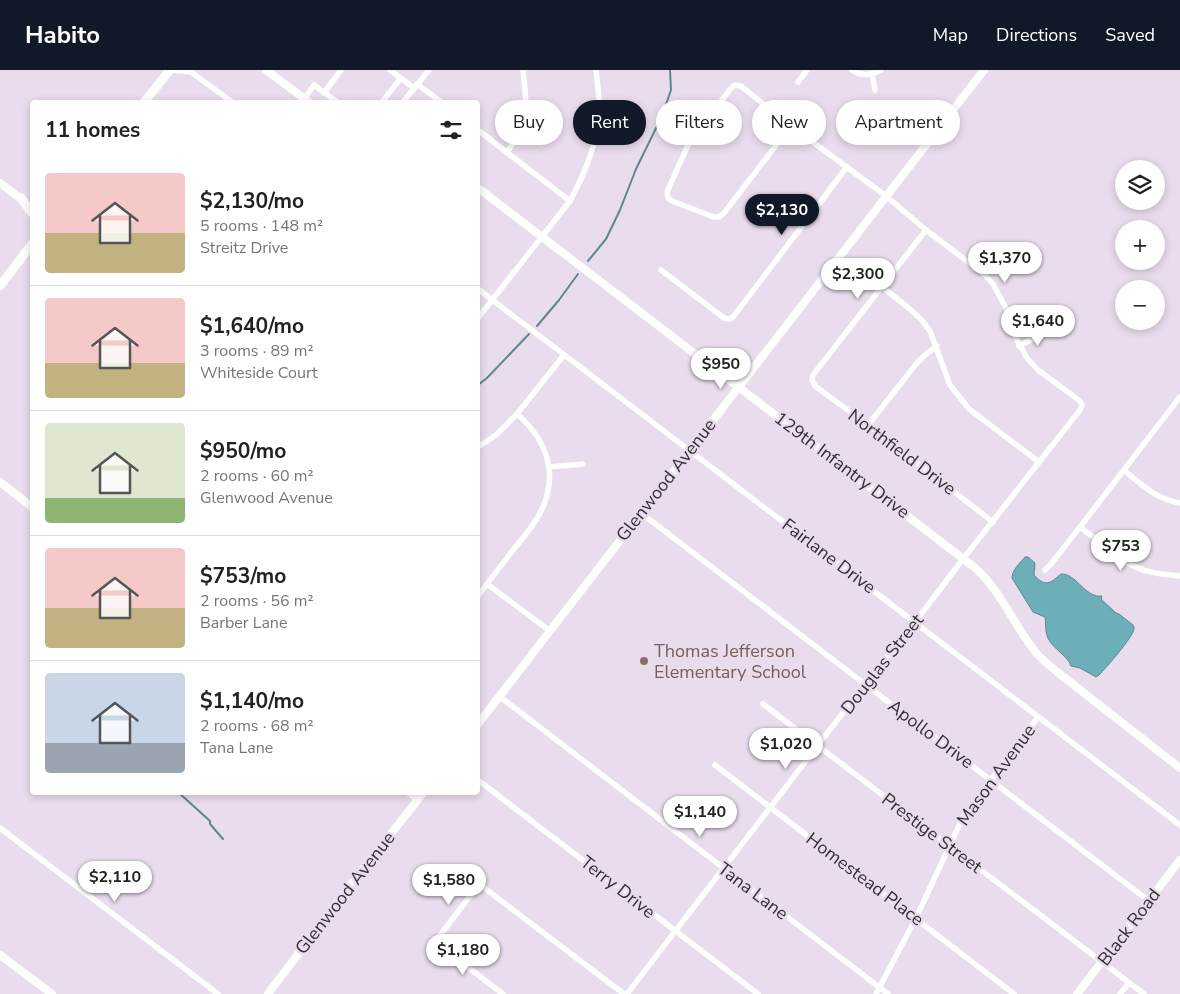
<!DOCTYPE html>
<meta charset="utf-8">
<style>
body{margin:0;font-family:"Nunito Sans",sans-serif;background:#f2f2f2;color:#222;height:100vh;display:flex;flex-direction:column;font-size:19px;white-space:nowrap}
*{box-sizing:border-box;margin:0}
p{font-size:16px;color:#767676}
.icon{flex:none;width:28px;height:28px;fill:none;stroke:currentColor;stroke-width:2;stroke-linecap:round;stroke-linejoin:round}
.map{position:relative;flex:1;overflow:hidden}
.panel{position:absolute;left:30px;top:30px;width:450px;height:695px;display:flex;flex-direction:column;background:#fff;border-radius:5px;box-shadow:0 2px 8px #0003}
.panel>*{flex:none}
.guide{position:absolute;left:495px;top:30px;width:475px;height:45px;display:flex;gap:10px}
.tools{position:absolute;left:1115px;top:90px;display:grid;gap:10px}
.tools a{display:grid;place-items:center;width:50px;height:50px;border-radius:50%;background:#fff;box-shadow:0 2px 8px #0003;font-size:25px}
.price{position:absolute;translate:-50% -42px;padding:0 11px;border-radius:18px;background:#fff;color:#222;font-size:16px;line-height:32px;filter:drop-shadow(0 1px 2px #0008)}
.price::after{content:'';position:absolute;left:50%;top:30px;width:15px;height:11px;margin-left:-8px;background:inherit;clip-path:polygon(0 0,100% 0,50% 100%)}
.price.selected{background:#111827;color:#fff}
ul{padding:0;list-style:none}
li{display:flex;align-items:center;gap:15px;height:125px;padding:0 15px}
li+li{border-top:1px solid #e0e0e0}
li span{display:grid;place-items:center;flex:none;width:140px;height:100px;border-radius:5px;color:#555}
li>.icon{margin-inline-start:auto}
span .icon{width:60px;height:60px;fill:#fffc;stroke-width:1}
li b{font-size:21px}
h2{display:flex;justify-content:space-between;align-items:center;height:60px;padding:0 15px;font-size:21px}
.tag{padding:0 18px;border-radius:22px;background:#fff;box-shadow:0 2px 8px #0003;font-size:18px;line-height:45px}
.tag.selected{background:#111827;color:#fff}
header{display:flex;align-items:center;gap:30px;box-sizing:border-box;height:70px;padding:0 25px;background:#111827;color:#fff}
header strong{font-size:24px}
nav{display:flex;gap:28px;margin-inline-start:auto;font-size:18px}
.map>svg:first-child{display:block}
.water{fill:#6dafb8;stroke:#5c8991}
.lines{fill:none;stroke-linecap:round;stroke-linejoin:round}
.stream{stroke:#5c8991;stroke-width:2}
.street{stroke:#fff;stroke-width:5.5}
.secondary{stroke:#fff;stroke-width:8}
.primary{stroke:#fff;stroke-width:9}
.education-dot{fill:#8d6e63;stroke:#e9dcec;stroke-width:2}
.labels{text-anchor:middle;stroke-width:5;stroke-linejoin:round;paint-order:stroke}
.street-label{font-size:18px;fill:#342f35;stroke:#e9dcec}
.education-label{font-size:18px;fill:#785e54;stroke:#e9dcec;text-anchor:start}
</style>
<header>
<strong>Habito</strong>
<nav><a>Map</a><a>Directions</a><a>Saved</a></nav>
</header>
<div class="map">
<svg width="1180" height="924" viewBox="0 0 1180 924">
<rect width="100%" height="100%" fill="#e9dcec"/>
<path class="water" d="M 1025,487 L 1028,487 L 1035,493 L 1034,505 C 1046,518 1050,513 1061,504 C 1076,503 1086,529 1102,526 L 1101,529 L 1116,543 L 1119,544 L 1133,555 C 1134,556 1134,557 1134,559 C 1133,567 1106,598 1099,605 L 1096,607 L 1080,598 L 1071,596 C 1069,587 1053,579 1048,568 C 1045,562 1046,554 1045,547 L 1033,542 L 1012,508 C 1012,500 1020,493 1025,487 Z"/>
<g class="lines">
<g class="stream">
<polyline points="588,191 606,169 620,140 636,99 662,46 671,20 670,0"/>
<polyline points="537,256 559,230 578,204"/>
<polyline points="478,315 487,308 529,264"/>
<polyline points="178,722 210,751 210,754 223,769"/>
</g>
<g class="street">
<polyline points="170,0 191,2 232,32"/>
<polyline points="390,0 414,18"/>
<path d="M 852,0 C 862,7 871,5 881,0"/>
<polyline points="872,4 875,20"/>
<polyline points="798,12 807,0"/>
<polyline points="417,14 441,32"/>
<polyline points="324,23 341,0"/>
<polyline points="304,29 314,15 337,32"/>
<polyline points="382,32 401,8"/>
<polyline points="403,32 429,0"/>
<polyline points="478,60 570,131"/>
<path d="M 507,82 C 530,51 527,37 523,0"/>
<polyline points="926,160 813,305 812,310 815,316 868,355 993,452"/>
<polyline points="661,200 724,248 729,249 733,247 847,97"/>
<polyline points="882,217 905,235 921,249 930,261 950,315 969,339 1039,392"/>
<polyline points="478,219 1180,755"/>
<path d="M 478,248 L 570,131 C 584,105 596,76 599,47 C 600,31 598,16 596,0"/>
<polyline points="1019,276 1048,261"/>
<polyline points="868,355 917,293 925,285 937,276"/>
<polyline points="478,377 496,365 517,344 564,285"/>
<polyline points="549,397 583,394"/>
<path d="M 1124,400 C 1141,414 1157,430 1180,433"/>
<polyline points="641,443 1149,831"/>
<path d="M 1080,457 L 1126,492 C 1145,503 1159,504 1180,506"/>
<polyline points="1045,500 1051,494 1080,457 1180,327"/>
<polyline points="487,514 550,561"/>
<path d="M 478,526 C 489,511 501,496 513,480 C 522,469 533,457 540,443 C 560,405 547,370 517,344"/>
<polyline points="499,626 888,924"/>
<polyline points="763,634 1144,924"/>
<polyline points="715,695 1014,924"/>
<polyline points="478,710 758,924"/>
<polyline points="0,758 218,924"/>
<polyline points="503,924 435,872 479,814 624,924"/>
<polyline points="627,924 865,614 915,552 963,489 1080,340 1082,335 1080,331 1038,300 1027,288 1012,261 1006,238 993,214 984,204 926,160 886,126 791,56 741,16 735,15 732,17 694,66 687,77 667,122 668,128 672,131 714,147 719,147 724,143 791,56"/>
<polyline points="876,924 916,848 963,747 1038,647"/>
<polyline points="1120,924 1129,913"/>
</g>
<g class="secondary">
<polyline points="266,0 309,32"/>
<polyline points="0,113 24,131"/>
<path d="M 478,118 L 974,497 C 1002,521 1014,557 1038,585 C 1044,591 1050,596 1056,601 L 1180,698"/>
<polyline points="0,412 32,437"/>
<polyline points="478,654 984,0"/>
<polyline points="409,722 418,729"/>
<polyline points="0,885 52,924"/>
<polyline points="268,924 355,809 424,722"/>
<polyline points="1077,924 1180,790"/>
</g>
<g class="primary">
<polyline points="144,32 170,0"/>
<polyline points="21,128 32,143"/>
<polyline points="0,216 32,174"/>
</g>
</g>
<circle class="education-dot" cx="644" cy="591" r="5"/>
<g class="labels">
<g class="street-label">
<text transform="translate(902 382) rotate(37)" y="6">Northfield Drive</text>
<text transform="translate(842 395) rotate(37)" y="6">129th Infantry Drive</text>
<text transform="translate(666 410) rotate(-52)" y="6">Glenwood Avenue</text>
<text transform="translate(829 486) rotate(37)" y="6">Fairlane Drive</text>
<text transform="translate(882 594) rotate(-52)" y="6">Douglas Street</text>
<text transform="translate(931 664) rotate(37)" y="6">Apollo Drive</text>
<text transform="translate(996 705) rotate(-54)" y="6">Mason Avenue</text>
<text transform="translate(932 763) rotate(37)" y="6">Prestige Street</text>
<text transform="translate(865 809) rotate(37)" y="6">Homestead Place</text>
<text transform="translate(618 817) rotate(38)" y="6">Terry Drive</text>
<text transform="translate(753 821) rotate(37)" y="6">Tana Lane</text>
<text transform="translate(345 823) rotate(-52)" y="6">Glenwood Avenue</text>
<text transform="translate(1129 857) rotate(-53)" y="6">Black Road</text>
</g>
<g class="education-label">
<text x="654" y="587">Thomas Jefferson<tspan x="654" dy="21">Elementary School</tspan></text>
</g>
</g>
</svg>
<div class="tools">
<a><svg class="icon" aria-label="layers" viewBox="0 0 24 24"><path d="M12 4l9 5-9 5-9-5zM3 14l9 5 9-5"/></svg></a>
<a>+</a>
<a>−</a>
</div>
<b class="price selected" style="left:782px;top:166px">$2,130</b>
<b class="price" style="left:1005px;top:214px">$1,370</b>
<b class="price" style="left:858px;top:230px">$2,300</b>
<b class="price" style="left:1038px;top:277px">$1,640</b>
<b class="price" style="left:721px;top:320px">$950</b>
<b class="price" style="left:1121px;top:502px">$753</b>
<b class="price" style="left:786px;top:700px">$1,020</b>
<b class="price" style="left:700px;top:768px">$1,140</b>
<b class="price" style="left:115px;top:833px">$2,110</b>
<b class="price" style="left:449px;top:836px">$1,580</b>
<b class="price" style="left:463px;top:906px">$1,180</b>
<div class="guide">
<a class="tag">Buy</a>
<a class="tag selected">Rent</a>
<a class="tag">Filters</a>
<a class="tag">New</a>
<a class="tag">Apartment</a>
</div>
<section class="panel">
<h2>11 homes<svg class="icon" aria-label="filters" viewBox="0 0 24 24"><path d="M4 7h16M4 17h16"/><circle cx="9" cy="7" r="2"/><circle cx="15" cy="17" r="2"/></svg></h2>
<ul>
<li><span style="background:linear-gradient(#f6c9c9 60%,#c2b280 0)"><svg class="icon" aria-label="home" viewBox="0 0 24 24"><path d="M3 11l9-7 9 7M6 9v11h12V9"/></svg></span><div><b>$2,130/mo</b><p>5 rooms · 148 m²</p><p>Streitz Drive</p></div></li>
<li><span style="background:linear-gradient(#f6c9c9 65%,#c2b280 0)"><svg class="icon" aria-label="home" viewBox="0 0 24 24"><path d="M3 11l9-7 9 7M6 9v11h12V9"/></svg></span><div><b>$1,640/mo</b><p>3 rooms · 89 m²</p><p>Whiteside Court</p></div></li>
<li><span style="background:linear-gradient(#dfe7d0 75%,#8fb573 0)"><svg class="icon" aria-label="home" viewBox="0 0 24 24"><path d="M3 11l9-7 9 7M6 9v11h12V9"/></svg></span><div><b>$950/mo</b><p>2 rooms · 60 m²</p><p>Glenwood Avenue</p></div></li>
<li><span style="background:linear-gradient(#f6c9c9 60%,#c2b280 0)"><svg class="icon" aria-label="home" viewBox="0 0 24 24"><path d="M3 11l9-7 9 7M6 9v11h12V9"/></svg></span><div><b>$753/mo</b><p>2 rooms · 56 m²</p><p>Barber Lane</p></div></li>
<li><span style="background:linear-gradient(#c9d6e8 70%,#9aa5b1 0)"><svg class="icon" aria-label="home" viewBox="0 0 24 24"><path d="M3 11l9-7 9 7M6 9v11h12V9"/></svg></span><div><b>$1,140/mo</b><p>2 rooms · 68 m²</p><p>Tana Lane</p></div></li>
</ul>
</section>
</div>
